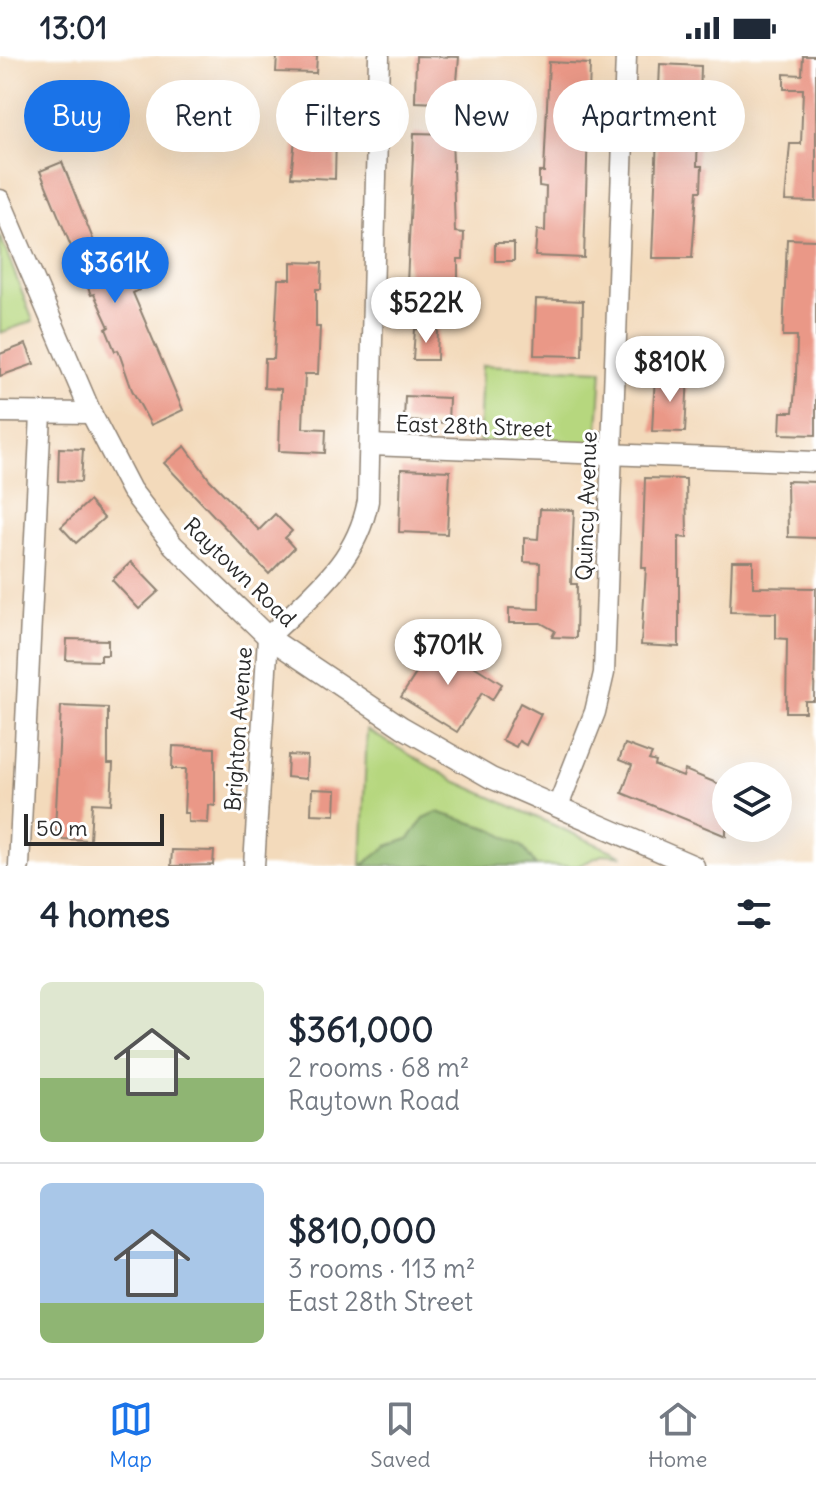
<!DOCTYPE html>
<meta charset="utf-8">
<style>
body{margin:0;font-family:Delius,sans-serif;background:#f2f2f3;color:#1f2937;height:100vh;display:flex;flex-direction:column;font-size:30px;white-space:nowrap}
*{box-sizing:border-box;margin:0}
p{font-size:26px;color:#747a83}
.icon{flex:none;width:44px;height:44px;fill:none;stroke:currentColor;stroke-width:2;stroke-linecap:round;stroke-linejoin:round}
.map{position:relative;height:810px;overflow:hidden}
.sheet{display:flex;flex-direction:column;background:#fff;flex:1}
.sheet>*{flex:none}
.hud{position:absolute;left:24px;top:24px;width:768px;height:72px;display:flex;gap:16px}
.controls{position:absolute;left:712px;top:706px;display:grid;gap:16px}
.controls a{display:grid;place-items:center;width:80px;height:80px;border-radius:50%;background:#fff;box-shadow:0 8px 32px #0002;font-size:40px}
.scale{position:absolute;left:24px;bottom:20px;width:140px;box-sizing:border-box;padding-left:8px;border:4px solid #2b2b2b;border-top:0;font-size:22px;line-height:28px;white-space:nowrap;color:#2b2b2b;-webkit-text-stroke:6px #fff;paint-order:stroke}
.price{position:absolute;translate:-50% -68px;padding:0 18px;border-radius:28px;background:#fff;color:#222;font-size:26px;line-height:52px;filter:drop-shadow(0 2px 4px #0008)}
.price::after{content:'';position:absolute;left:50%;top:48px;width:24px;height:18px;margin-left:-12px;background:inherit;clip-path:polygon(0 0,100% 0,50% 100%)}
.price.selected{background:#1a73e8;color:#fff}
ul{padding:0;list-style:none}
li{display:flex;align-items:center;gap:24px;height:200px;padding:0 40px}
li+li{border-top:2px solid #e0e1e3}
li span{display:grid;place-items:center;flex:none;width:224px;height:160px;border-radius:12px;color:#555}
li>.icon{margin-inline-start:auto}
span .icon{width:96px;height:96px;fill:#fffc;stroke-width:1}
li b{font-size:34px}
h2{display:flex;justify-content:space-between;align-items:center;height:96px;padding:0 40px;font-size:34px}
.chip{padding:0 28px;border-radius:36px;background:#fff;box-shadow:0 8px 32px #0002;font-size:28px;line-height:72px}
.chip.selected{background:#1a73e8;color:#fff}
.status{display:flex;justify-content:space-between;align-items:center;height:56px;padding:0 40px;background:#fff;direction:ltr}
.status svg{height:22px;fill:currentColor}
.menu{display:flex;justify-content:space-around;align-items:center;height:112px;border-top:2px solid #e0e1e3;background:#fff;font-size:22px;color:#747a83}
.menu a{display:grid;justify-items:center;gap:4px}
.menu .selected{color:#1a73e8}
.map>svg:first-child{display:block}
.green{fill:#b6d77e;stroke:#708154;stroke-width:2}
.forest{fill:#90b86d;stroke:#5e724c;stroke-width:2}
.building{fill:#ea9887}
.lines{fill:none;stroke-linecap:round;stroke-linejoin:round}
.minor-casing{stroke:#8f8273;stroke-width:23}
.minor{stroke:#fff;stroke-width:20}
.labels{text-anchor:middle;stroke-width:6;stroke-linejoin:round;paint-order:stroke}
.street-label{font-size:22px;fill:#2b2b2b;stroke:#fff}
</style>
<div class="status"><b>13:01</b><svg viewBox="0 0 49 12"><path d="M0 12V9h3v3zM5 12V6h3v6zM10 12V3h3v9zM15 12V0h3v12zM26 1h20v11H26zM47 4h2v5h-2z"/></svg></div>
<div class="map">
<svg width="816" height="810" viewBox="0 0 816 810">
<rect width="100%" height="100%" fill="#fff"/>
<filter id="ink" filterUnits="userSpaceOnUse"><feTurbulence type="fractalNoise" baseFrequency=".0125" numOctaves="2"/><feDisplacementMap in="SourceGraphic" scale="16" xChannelSelector="R" yChannelSelector="G"/><feConvolveMatrix kernelMatrix="1 2 1 2 8 2 1 2 1" color-interpolation-filters="sRGB"/></filter>
<filter id="wash" filterUnits="userSpaceOnUse"><feTurbulence type="fractalNoise" baseFrequency=".006" numOctaves="4" result="noise"/><feDisplacementMap in="SourceGraphic" scale="32" xChannelSelector="R" yChannelSelector="G"/><feGaussianBlur stdDeviation="1.8" result="paint"/><feColorMatrix in="noise" values="0 0 0 0 0 0 0 0 0 0 0 0 0 0 0 0 0 1.4 0 .05"/><feComposite in="paint" operator="in"/></filter>
<g filter="url(#wash)">
<rect width="100%" height="100%" fill="#f3dabb"/>
<g class="green">
<polygon points="0,179 33,265 0,277"/>
<polygon points="482,309 602,314 597,388 479,386"/>
<polygon points="367,674 457,726 623,800 604,798 578,810 536,810 492,773 437,757 424,762 409,783 388,790 361,810"/>
</g>
<polygon class="forest" points="437,756 491,773 523,791 536,810 362,810 388,790 409,783 424,762"/>
<g id="blocks">
<g class="building">
<polygon points="277,0 317,0 316,17 276,16"/>
<polygon points="416,0 459,1 457,26 464,26 464,48 415,46"/>
<polygon points="803,0 816,0 816,146 785,145 790,88 801,88 803,33 784,33 784,18 802,19"/>
<polygon points="549,6 590,8 584,202 535,200 537,174 545,175 546,131 539,130 539,116 544,116"/>
<polygon points="660,8 701,10 700,47 706,48 705,63 700,63 698,72 697,110 702,110 701,135 697,135 692,202 652,202"/>
<polygon points="306,32 337,33 335,123 291,121 297,64 305,64"/>
<polygon points="414,77 452,78 455,176 464,177 463,203 458,203 458,263 426,263 426,238 413,237 413,228 407,228"/>
<polygon points="62,106 103,208 114,203 119,216 129,212 139,234 133,237 183,354 151,369 132,334 118,294 115,295 106,273 109,271 94,238 91,239 40,115"/>
<polygon points="787,183 816,184 816,379 780,378 781,356 793,356 796,321 797,280 783,280"/>
<rect x="495" y="187" width="19" height="18"/>
<polygon points="291,206 322,207 321,233 316,233 316,271 320,271 318,318 305,318 303,372 326,373 325,397 279,395 281,333 264,332 265,303 274,303 278,223 291,223"/>
<polygon points="536,243 583,245 582,300 534,299"/>
<polygon points="415,273 438,274 437,304 413,304"/>
<polygon points="26,288 34,308 0,320 0,298"/>
<polygon points="655,319 688,320 685,376 652,375"/>
<polygon points="405,340 449,342 448,367 404,365"/>
<polygon points="185,390 210,424 259,474 275,458 292,475 285,482 294,492 269,518 164,407"/>
<polygon points="59,392 83,393 81,426 58,425"/>
<polygon points="401,413 450,415 447,478 399,476"/>
<polygon points="645,422 686,423 687,482 679,481 679,591 641,589 646,512 642,512"/>
<polygon points="787,425 816,426 816,482 788,481"/>
<polygon points="89,445 104,462 76,487 61,471"/>
<polygon points="540,453 574,454 571,528 577,528 576,582 552,581 555,575 541,567 509,567 509,552 539,553 540,507 524,506 524,482 538,483"/>
<polygon points="732,505 753,505 753,531 816,532 814,645 805,645 805,656 786,656 787,583 776,582 776,557 730,556"/>
<polygon points="131,506 159,535 139,553 112,524"/>
<polygon points="67,583 108,584 108,599 101,599 101,605 66,604"/>
<polygon points="436,586 502,628 492,644 482,637 457,676 401,641 417,616 411,612 419,600 425,604"/>
<polygon points="520,647 541,658 526,689 519,685 516,691 502,684"/>
<polygon points="61,650 108,652 108,708 113,708 111,748 92,747 90,784 62,783 62,775 55,775"/>
<polygon points="625,688 652,698 649,704 656,706 655,710 683,721 685,714 726,731 726,780 622,737 632,709 619,704"/>
<polygon points="173,690 215,692 215,750 209,749 208,767 188,766 188,757 184,757 186,713 172,713"/>
<polygon points="288,699 307,700 306,723 287,721"/>
<polygon points="312,733 336,734 335,759 311,758"/>
<polygon points="172,794 214,795 213,809 171,810"/>
</g>
</g>
</g>
<g filter="url(#ink)">
<use href="#blocks" fill-opacity="0" stroke="#8f8273" stroke-width="2"/>
<g class="lines">
<g class="minor-casing">
<g id="minor">
<polyline points="0,144 91,357 131,434 173,489 268,581 402,671 491,722 694,810"/>
<polyline points="0,356 91,357"/>
<polyline points="370,389 816,406"/>
<polyline points="558,750 595,656 604,617 626,0"/>
<polyline points="19,810 41,358"/>
<path d="M 254,810 L 268,581 C 312,538 356,508 368,445 L 379,0"/>
</g>
</g>
<use href="#minor" class="minor"/>
</g>
</g>
<g class="labels">
<g class="street-label">
<text transform="translate(474 370) rotate(2)" y="8">East 28th Street</text>
<text transform="translate(586 450) rotate(-88)" y="8">Quincy Avenue</text>
<text transform="translate(240 516) rotate(44)" y="8">Raytown Road</text>
<text transform="translate(238 673) rotate(-86)" y="8">Brighton Avenue</text>
</g>
</g>
</svg>
<div class="controls">
<a><svg class="icon" aria-label="layers" viewBox="0 0 24 24"><path d="M12 4l9 5-9 5-9-5zM3 14l9 5 9-5"/></svg></a>
</div>
<div class="scale">50 m</div>
<b class="price selected" style="left:115px;top:249px">$361K</b>
<b class="price" style="left:426px;top:289px">$522K</b>
<b class="price" style="left:670px;top:348px">$810K</b>
<b class="price" style="left:448px;top:631px">$701K</b>
<div class="hud">
<a class="chip selected">Buy</a>
<a class="chip">Rent</a>
<a class="chip">Filters</a>
<a class="chip">New</a>
<a class="chip">Apartment</a>
</div>
</div>
<section class="sheet">
<h2>4 homes<svg class="icon" aria-label="filters" viewBox="0 0 24 24"><path d="M4 7h16M4 17h16"/><circle cx="9" cy="7" r="2"/><circle cx="15" cy="17" r="2"/></svg></h2>
<ul>
<li><span style="background:linear-gradient(#dfe7d0 60%,#8fb573 0)"><svg class="icon" aria-label="home" viewBox="0 0 24 24"><path d="M3 11l9-7 9 7M6 9v11h12V9"/></svg></span><div><b>$361,000</b><p>2 rooms · 68 m²</p><p>Raytown Road</p></div></li>
<li><span style="background:linear-gradient(#a9c7e8 75%,#8fb573 0)"><svg class="icon" aria-label="home" viewBox="0 0 24 24"><path d="M3 11l9-7 9 7M6 9v11h12V9"/></svg></span><div><b>$810,000</b><p>3 rooms · 113 m²</p><p>East 28th Street</p></div></li>
</ul>
</section>
<nav class="menu">
<a class="selected"><svg class="icon" aria-label="map" viewBox="0 0 24 24"><path d="M3 6l6-2 6 2 6-2v14l-6 2-6-2-6 2zM9 4v14M15 6v14"/></svg>Map</a>
<a><svg class="icon" aria-label="saved" viewBox="0 0 24 24"><path d="M7 4h10v16l-5-4-5 4z"/></svg>Saved</a>
<a><svg class="icon" aria-label="home" viewBox="0 0 24 24"><path d="M3 11l9-7 9 7M6 9v11h12V9"/></svg>Home</a>
</nav>
